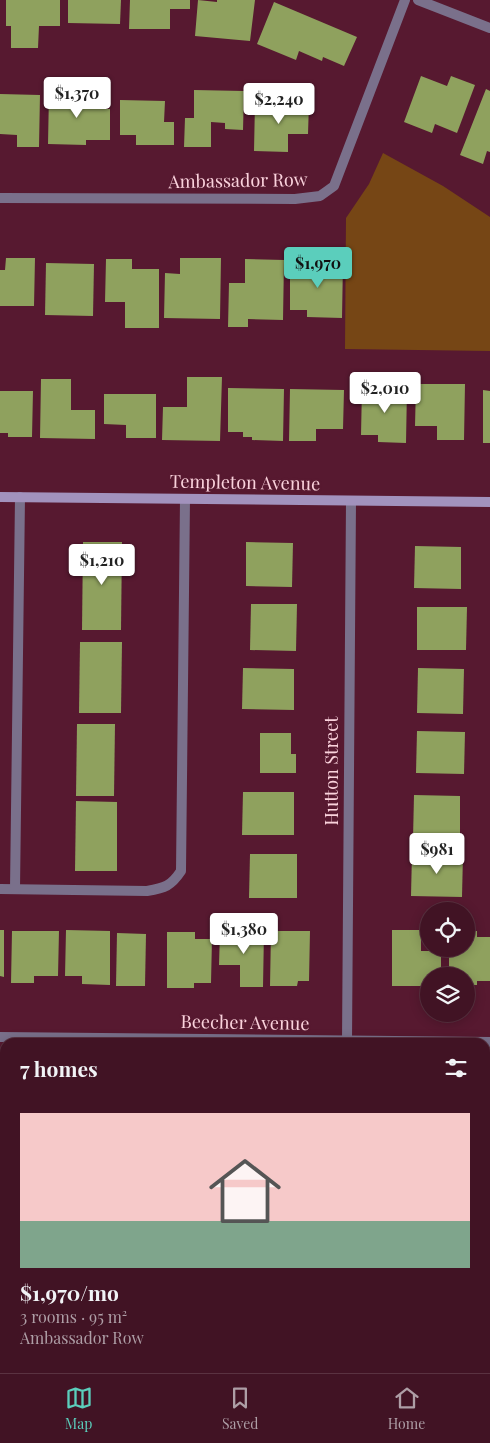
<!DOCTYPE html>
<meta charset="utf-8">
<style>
body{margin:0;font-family:"Playfair Display",serif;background:#4c2031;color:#f1f3f6;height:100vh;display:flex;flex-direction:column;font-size:19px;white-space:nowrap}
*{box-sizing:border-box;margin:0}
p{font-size:16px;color:#ae9ea6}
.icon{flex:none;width:28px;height:28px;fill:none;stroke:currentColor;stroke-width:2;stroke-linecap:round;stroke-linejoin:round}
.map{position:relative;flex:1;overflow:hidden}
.sheet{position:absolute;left:0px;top:1038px;width:490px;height:336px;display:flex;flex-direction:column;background:#411324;border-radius:15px 15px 0 0;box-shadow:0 2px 12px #0003,0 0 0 1px #5a3241}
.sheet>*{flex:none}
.fabs{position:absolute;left:420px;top:902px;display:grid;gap:10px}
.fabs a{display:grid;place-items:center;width:55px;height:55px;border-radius:50%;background:#411324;box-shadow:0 2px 12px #0003,0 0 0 1px #5a3241;font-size:25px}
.price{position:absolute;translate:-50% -42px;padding:0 11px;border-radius:5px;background:#fff;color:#222;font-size:16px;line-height:32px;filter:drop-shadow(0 1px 2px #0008)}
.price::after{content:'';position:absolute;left:50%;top:30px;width:15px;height:11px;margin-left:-8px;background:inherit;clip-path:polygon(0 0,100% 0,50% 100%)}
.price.on{background:#5bcebc;color:#111}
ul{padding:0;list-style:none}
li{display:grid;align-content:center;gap:10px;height:265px;padding:0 20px}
li span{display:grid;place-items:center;height:155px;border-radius:0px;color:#555}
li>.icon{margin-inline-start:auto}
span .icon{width:90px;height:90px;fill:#fffc;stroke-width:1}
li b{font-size:21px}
h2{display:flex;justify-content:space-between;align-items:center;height:60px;padding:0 20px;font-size:21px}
.menu{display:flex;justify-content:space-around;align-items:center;height:70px;border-top:1px solid #5a3241;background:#411324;font-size:14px;color:#ae9ea6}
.menu a{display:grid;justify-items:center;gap:2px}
.menu .on{color:#5bcebc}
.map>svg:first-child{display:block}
.green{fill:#764615}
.building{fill:#8fa15e}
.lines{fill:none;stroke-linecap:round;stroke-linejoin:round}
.lane{stroke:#7a708b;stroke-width:10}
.street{stroke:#7a708b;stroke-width:10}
.secondary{stroke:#a292bd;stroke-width:10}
.labels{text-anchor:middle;stroke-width:5;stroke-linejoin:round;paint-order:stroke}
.street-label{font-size:18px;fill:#fad2dc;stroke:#571930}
</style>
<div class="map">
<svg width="490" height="1373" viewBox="0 0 490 1373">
<rect width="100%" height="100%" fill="#571930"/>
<polygon class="green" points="383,153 443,186 490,217 490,351 345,349 346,218 369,184"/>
<g class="building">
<polygon points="6,0 60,0 60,26 39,26 38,48 11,48 11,26 6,26"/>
<polygon points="68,0 121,0 120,24 68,23"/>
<polygon points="130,0 190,0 190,9 170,9 170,29 129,29"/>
<polygon points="198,0 217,2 217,0 255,0 250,41 195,36"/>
<polygon points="274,2 357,37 344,66 323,57 322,61 299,51 296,60 257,44"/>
<polygon points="421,76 447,86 451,76 475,85 457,133 435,124 432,133 404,122"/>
<polygon points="486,89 490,91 490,152 487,151 483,164 460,155"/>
<polygon points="194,90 244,91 243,130 225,129 225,123 211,122 211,147 184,147 185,118 194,118"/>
<polygon points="49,93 99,94 98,109 110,109 110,140 86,140 86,145 48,144"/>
<polygon points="0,94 40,95 39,147 17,147 17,135 0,134"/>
<polygon points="120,100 165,101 164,122 174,122 174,145 136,145 136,135 120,135"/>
<polygon points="255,102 309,103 308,134 288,134 288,152 254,151"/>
<polygon points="6,258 35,258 34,306 0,306 0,270 5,270"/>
<polygon points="180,258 221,258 220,319 164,318 165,273 180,274"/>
<polygon points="106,259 132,259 132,269 159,269 159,328 125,328 125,302 105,302"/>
<polygon points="245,259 284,260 283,320 248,319 248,327 228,327 229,283 245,283"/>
<polygon points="308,261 343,262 342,318 307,317 307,310 290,310 290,268 308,268"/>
<polygon points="46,263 94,264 93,316 45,315"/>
<polygon points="187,377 222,377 220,441 162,440 163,407 187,407"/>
<polygon points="41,379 71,379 71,410 95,410 95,439 40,438"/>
<polygon points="416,384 465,384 464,440 437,440 437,426 415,426"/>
<polygon points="362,387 407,388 406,443 378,442 378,435 361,435"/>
<polygon points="228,388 284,389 283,441 252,440 252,437 243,437 243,432 228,432"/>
<polygon points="290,389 344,390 343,429 316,429 316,441 289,441"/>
<polygon points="483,390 490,391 490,443 483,443"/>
<polygon points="0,391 33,391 32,437 8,437 8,433 0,433"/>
<polygon points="104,394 156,394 156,438 126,438 126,425 104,424"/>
<polygon points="83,542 122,542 121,630 82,630"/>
<polygon points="246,542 293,543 292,587 246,586"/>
<polygon points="415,546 461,547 461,589 414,588"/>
<polygon points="251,604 297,604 296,651 250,650"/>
<polygon points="417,607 467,607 466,650 417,650"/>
<polygon points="80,642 122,642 121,713 79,713"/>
<polygon points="243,668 294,669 294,710 242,709"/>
<polygon points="418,668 464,669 463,714 417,713"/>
<polygon points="77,724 115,724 114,796 76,796"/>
<polygon points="417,731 465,732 464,774 416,773"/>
<polygon points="260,733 291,733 291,754 296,754 296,773 260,773"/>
<polygon points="243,792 294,792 294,835 242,835"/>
<polygon points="414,795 460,796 460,839 413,839"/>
<polygon points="76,801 117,802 117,871 75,871"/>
<polygon points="412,853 463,854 462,897 411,896"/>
<polygon points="250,854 297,854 297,898 249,898"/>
<polygon points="0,930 4,930 4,977 0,976"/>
<polygon points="66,930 110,931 110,985 82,984 82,976 65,976"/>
<polygon points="392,930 421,930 421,951 441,951 441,976 429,976 429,986 392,986"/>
<polygon points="12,931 59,931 58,976 34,976 34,983 11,983"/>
<polygon points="220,931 264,931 263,987 240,987 240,965 219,965"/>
<polygon points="271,931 310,931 309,981 298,981 297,986 270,986"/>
<polygon points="466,931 477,931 477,937 490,937 490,981 477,981 477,985 466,985 466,976 449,976 449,949 466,949"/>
<polygon points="167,932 195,932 195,939 212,939 211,983 194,983 194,988 167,988"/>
<polygon points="117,933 146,934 145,986 116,986"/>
<polygon points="485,1079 490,1079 490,1128 488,1128 488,1138 485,1138"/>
<rect x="0" y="1085" width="5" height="53"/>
<polygon points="485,1207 490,1208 490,1245 487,1258 485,1257"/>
<polygon points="0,1282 1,1282 5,1293 5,1320 0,1321"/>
<polygon points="0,1335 5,1335 5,1369 11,1369 11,1373 0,1373"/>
<polygon points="485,1349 490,1354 490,1373 453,1373 457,1369 485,1369"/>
<polygon points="80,1369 116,1369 118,1373 71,1373"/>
<rect x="319" y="1369" width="48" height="4"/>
</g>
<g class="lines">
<path class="lane" d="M 0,889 L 147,891 C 165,888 171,886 181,871 L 185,499"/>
<g class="street">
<polyline points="418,0 490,28"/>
<polyline points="0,198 295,199 320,196 334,186 405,0"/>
<polyline points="15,889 20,497"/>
<polyline points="0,1037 490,1042"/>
<polyline points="347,1041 351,501"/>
<polyline points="188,1369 192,1373"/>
<polyline points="253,1373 256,1369"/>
</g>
<polyline class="secondary" points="0,497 490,502"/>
</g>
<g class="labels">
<g class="street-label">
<text transform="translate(238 181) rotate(-1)" y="6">Ambassador Row</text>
<text transform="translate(245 483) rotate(1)" y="6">Templeton Avenue</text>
<text transform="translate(332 771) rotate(-90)" y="6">Hutton Street</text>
<text transform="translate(245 1023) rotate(1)" y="6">Beecher Avenue</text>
</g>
</g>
</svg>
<div class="fabs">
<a><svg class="icon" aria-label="locate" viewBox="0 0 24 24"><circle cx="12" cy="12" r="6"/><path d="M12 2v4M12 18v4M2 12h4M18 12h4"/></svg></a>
<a><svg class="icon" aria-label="layers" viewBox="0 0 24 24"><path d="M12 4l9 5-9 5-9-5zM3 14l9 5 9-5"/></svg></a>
</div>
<b class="price" style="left:77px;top:119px">$1,370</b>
<b class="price" style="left:279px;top:125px">$2,240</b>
<b class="price on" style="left:318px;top:289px">$1,970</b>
<b class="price" style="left:385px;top:414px">$2,010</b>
<b class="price" style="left:102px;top:586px">$1,210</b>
<b class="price" style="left:437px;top:875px">$981</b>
<b class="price" style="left:244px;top:955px">$1,380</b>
<section class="sheet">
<h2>7 homes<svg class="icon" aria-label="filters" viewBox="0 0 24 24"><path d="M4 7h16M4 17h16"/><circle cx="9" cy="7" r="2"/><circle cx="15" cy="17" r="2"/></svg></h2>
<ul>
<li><span style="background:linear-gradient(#f6c9c9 70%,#7fa58c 0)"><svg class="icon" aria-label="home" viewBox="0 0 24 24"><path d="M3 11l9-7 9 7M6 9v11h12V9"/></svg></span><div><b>$1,970/mo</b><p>3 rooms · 95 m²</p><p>Ambassador Row</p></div></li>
</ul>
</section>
</div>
<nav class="menu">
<a class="on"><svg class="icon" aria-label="map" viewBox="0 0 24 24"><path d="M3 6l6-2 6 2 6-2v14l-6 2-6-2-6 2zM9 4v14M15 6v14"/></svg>Map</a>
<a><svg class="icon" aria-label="saved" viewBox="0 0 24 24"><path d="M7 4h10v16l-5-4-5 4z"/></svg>Saved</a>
<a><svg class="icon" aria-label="home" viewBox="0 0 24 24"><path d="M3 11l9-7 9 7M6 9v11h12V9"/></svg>Home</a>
</nav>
